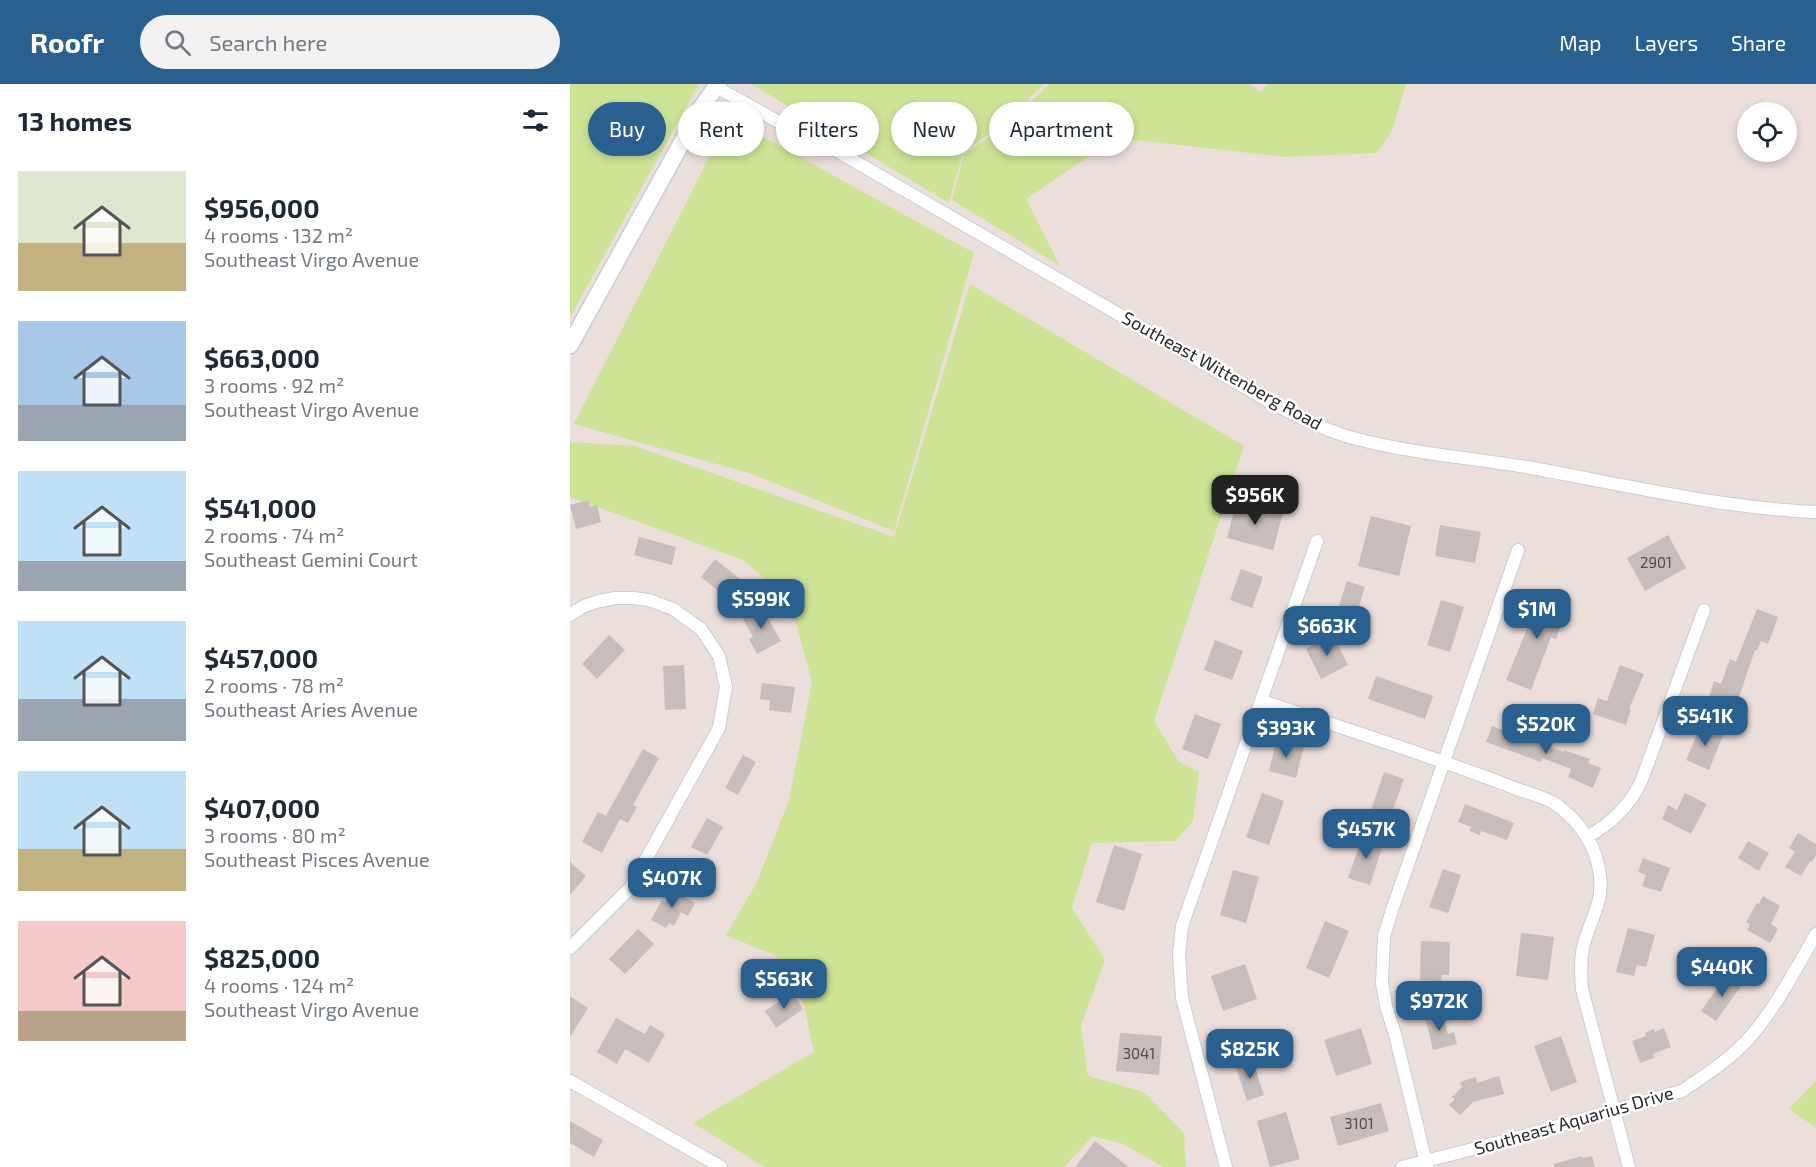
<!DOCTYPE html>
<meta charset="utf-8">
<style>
body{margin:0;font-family:"Exo 2",sans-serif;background:#f2f2f3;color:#1f2937;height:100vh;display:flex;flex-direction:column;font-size:22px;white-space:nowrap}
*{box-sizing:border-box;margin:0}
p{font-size:20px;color:#747a83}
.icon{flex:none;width:33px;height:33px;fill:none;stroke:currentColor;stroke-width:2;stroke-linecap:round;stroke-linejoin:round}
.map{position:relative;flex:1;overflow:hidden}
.details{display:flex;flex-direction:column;background:#fff;width:570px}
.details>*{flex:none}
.top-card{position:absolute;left:18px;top:18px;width:570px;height:54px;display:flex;gap:12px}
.controls{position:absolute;left:1167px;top:18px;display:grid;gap:12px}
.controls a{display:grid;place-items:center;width:60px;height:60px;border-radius:50%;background:#fff;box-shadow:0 3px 9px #0003;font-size:30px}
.price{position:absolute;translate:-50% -51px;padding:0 14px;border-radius:12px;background:#2a6090;color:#fff;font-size:20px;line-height:39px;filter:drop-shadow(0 2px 3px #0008)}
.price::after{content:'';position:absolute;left:50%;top:36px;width:18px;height:14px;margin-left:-9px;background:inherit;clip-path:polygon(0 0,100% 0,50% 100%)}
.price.current{background:#222;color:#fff}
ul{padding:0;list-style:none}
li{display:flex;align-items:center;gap:18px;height:150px;padding:0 18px}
li span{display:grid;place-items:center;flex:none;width:168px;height:120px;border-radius:0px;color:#555}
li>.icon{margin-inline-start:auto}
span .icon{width:72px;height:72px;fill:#fffc;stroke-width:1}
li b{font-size:26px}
h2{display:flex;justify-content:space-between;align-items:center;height:72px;padding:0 18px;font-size:26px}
.tag{padding:0 21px;border-radius:27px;background:#fff;box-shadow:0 3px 9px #0003;font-size:21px;line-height:54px}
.tag.current{background:#2a6090;color:#fff}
header{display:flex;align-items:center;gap:36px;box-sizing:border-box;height:84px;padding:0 30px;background:#2a6090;color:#fff}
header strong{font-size:28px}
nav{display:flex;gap:33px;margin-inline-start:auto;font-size:21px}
.search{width:420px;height:54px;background:#f2f2f3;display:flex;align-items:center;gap:15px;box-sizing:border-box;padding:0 21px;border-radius:33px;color:#747a83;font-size:22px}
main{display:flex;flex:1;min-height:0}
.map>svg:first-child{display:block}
.green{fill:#cde496}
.building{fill:#c7bdba}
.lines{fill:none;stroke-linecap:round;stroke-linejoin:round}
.street-casing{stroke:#c6cfd8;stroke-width:14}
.secondary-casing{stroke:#c6cfd8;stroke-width:19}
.street{stroke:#fff;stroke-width:12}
.secondary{stroke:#fff;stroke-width:16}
.labels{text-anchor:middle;stroke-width:5;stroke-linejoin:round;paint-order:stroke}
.number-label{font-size:15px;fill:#504e4d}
.street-label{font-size:18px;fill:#292929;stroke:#fff}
</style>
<header>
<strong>Roofr</strong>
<div class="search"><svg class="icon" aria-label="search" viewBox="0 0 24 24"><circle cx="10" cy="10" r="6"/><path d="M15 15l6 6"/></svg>Search here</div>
<nav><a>Map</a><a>Layers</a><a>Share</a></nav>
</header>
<main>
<section class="details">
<h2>13 homes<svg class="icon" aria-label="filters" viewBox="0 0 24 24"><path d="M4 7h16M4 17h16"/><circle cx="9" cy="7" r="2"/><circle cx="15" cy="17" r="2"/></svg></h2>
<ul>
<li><span style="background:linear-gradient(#dfe7d0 60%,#c2b280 0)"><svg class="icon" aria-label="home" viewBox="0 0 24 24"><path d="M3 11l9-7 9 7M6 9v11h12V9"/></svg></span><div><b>$956,000</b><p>4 rooms · 132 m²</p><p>Southeast Virgo Avenue</p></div></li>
<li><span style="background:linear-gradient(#a9c7e8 70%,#9aa5b1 0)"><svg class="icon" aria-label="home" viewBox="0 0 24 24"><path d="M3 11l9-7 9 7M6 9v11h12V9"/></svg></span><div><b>$663,000</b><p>3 rooms · 92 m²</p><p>Southeast Virgo Avenue</p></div></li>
<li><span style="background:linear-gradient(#bfe0f5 75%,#9aa5b1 0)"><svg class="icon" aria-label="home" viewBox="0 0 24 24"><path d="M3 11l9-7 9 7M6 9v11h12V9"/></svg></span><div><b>$541,000</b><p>2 rooms · 74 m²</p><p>Southeast Gemini Court</p></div></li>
<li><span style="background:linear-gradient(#bfe0f5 65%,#9aa5b1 0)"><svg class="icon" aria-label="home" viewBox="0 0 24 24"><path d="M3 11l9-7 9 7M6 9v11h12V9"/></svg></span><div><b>$457,000</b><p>2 rooms · 78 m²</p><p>Southeast Aries Avenue</p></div></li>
<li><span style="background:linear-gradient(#bfe0f5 65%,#c2b280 0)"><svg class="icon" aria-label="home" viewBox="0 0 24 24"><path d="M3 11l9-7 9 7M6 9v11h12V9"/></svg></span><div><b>$407,000</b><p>3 rooms · 80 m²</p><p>Southeast Pisces Avenue</p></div></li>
<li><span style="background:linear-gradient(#f6c9c9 75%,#b9a48a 0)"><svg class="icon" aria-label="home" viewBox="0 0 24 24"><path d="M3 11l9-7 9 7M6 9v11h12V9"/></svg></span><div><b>$825,000</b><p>4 rooms · 124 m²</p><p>Southeast Virgo Avenue</p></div></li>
</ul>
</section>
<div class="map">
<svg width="1246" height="1083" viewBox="0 0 1246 1083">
<rect width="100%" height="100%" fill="#ecdedb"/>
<g class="green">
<polygon points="0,0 129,0 0,233"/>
<polygon points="181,0 474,0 436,38 393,68 379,119"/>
<polygon points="479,0 680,0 690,8 697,0 836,0 822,47 807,69 715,73 546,54 456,115 490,182 382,116 394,70 438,41"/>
<polygon points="159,34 404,169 324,447 182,390 4,340"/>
<polygon points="400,200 674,362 584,637 609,678 629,688 623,737 605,757 522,759 502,824 535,876 511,941 518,992 574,1008 614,1049 616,1083 593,1083 553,1060 523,1052 494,1083 195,1083 123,1039 244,968 233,917 206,872 156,851 186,800 219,716 242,598 220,517 173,476 0,413 0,358 65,362 324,453"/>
<polygon points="1246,997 1246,1044 1219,1025"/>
</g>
<g class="building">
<polygon points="18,416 20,423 27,421 31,438 6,445 0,421"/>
<polygon points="667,417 713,429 703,466 657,454"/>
<polygon points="801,432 841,442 829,492 788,482"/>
<polygon points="870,441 911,448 905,479 865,472"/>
<polygon points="1098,451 1116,484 1075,507 1057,474"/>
<polygon points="69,453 106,463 102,481 64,471"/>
<polygon points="145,475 170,495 156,513 131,493"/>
<polygon points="671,485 693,493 682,524 660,516"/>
<polygon points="777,497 795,503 784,538 766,532"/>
<polygon points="968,509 999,519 986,555 981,553 961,606 936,596 957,545"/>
<polygon points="871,516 894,523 880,568 857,561"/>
<polygon points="191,522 211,557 187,570 179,555 183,553 172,533"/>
<polygon points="1187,525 1208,533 1198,560 1191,557 1187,566 1185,566 1166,622 1139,613 1144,597 1151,600 1160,575 1166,578"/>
<polygon points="39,551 55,566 27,595 12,580"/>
<polygon points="763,551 778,581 751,595 736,565"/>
<polygon points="645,556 673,567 662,596 634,586"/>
<polygon points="114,581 116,625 95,626 93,582"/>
<polygon points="1050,581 1074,590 1059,625 1061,625 1056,641 1023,630 1028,614 1037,617"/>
<polygon points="806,592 863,612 855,635 798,615"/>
<polygon points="192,599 225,603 221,629 199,626 200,616 190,615"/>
<polygon points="625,630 651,640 638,675 612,665"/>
<polygon points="1132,639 1154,649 1139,686 1116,676"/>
<polygon points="922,642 994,668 994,666 1020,675 1018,679 1031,684 1023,704 998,693 1001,685 972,674 971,678 916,658"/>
<polygon points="707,655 734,662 726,694 699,687"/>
<polygon points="73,665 89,674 63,721 67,723 58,739 50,735 32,769 12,758 28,728 36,732"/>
<polygon points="173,671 186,678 168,711 155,704"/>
<polygon points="814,688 834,695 819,736 800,729"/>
<polygon points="692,709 714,717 699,761 676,753"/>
<polygon points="1115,709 1137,720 1121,750 1092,735 1098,721 1107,726"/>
<polygon points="895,720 944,739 937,756 911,747 910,751 900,747 901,743 888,738"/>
<polygon points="137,734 153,743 137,771 121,763"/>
<polygon points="1228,749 1246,760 1246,771 1242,778 1240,777 1231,792 1215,783 1225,768 1219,764"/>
<polygon points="793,751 814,758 800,801 778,794"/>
<polygon points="1178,757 1199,769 1189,787 1168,774"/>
<polygon points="544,761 572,770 554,827 526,818"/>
<polygon points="1073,774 1100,784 1091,808 1072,802 1076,791 1068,788"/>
<polygon points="0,778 16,792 0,811"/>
<polygon points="873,785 891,791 878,829 859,823"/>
<polygon points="663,786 689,793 676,839 650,831"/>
<polygon points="102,806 125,819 118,832 111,828 104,842 99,839 96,844 81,836 92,816 95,818"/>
<polygon points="1193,812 1210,822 1201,840 1208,845 1200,859 1177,846 1180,840 1176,838 1187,819 1189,820"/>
<polygon points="755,837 779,847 759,894 736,884"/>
<polygon points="1058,844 1085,851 1076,883 1067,881 1064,892 1046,888"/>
<polygon points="68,845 84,860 55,890 39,875"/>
<polygon points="951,849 984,853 978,896 946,892"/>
<polygon points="851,857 880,858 879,891 872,891 871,897 850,896"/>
<polygon points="675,880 687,915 653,927 641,892"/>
<polygon points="1157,890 1172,901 1146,937 1131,927"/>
<polygon points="222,909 233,925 206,944 195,927"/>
<polygon points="0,912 18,924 0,953"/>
<polygon points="872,929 878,950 884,948 887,960 863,966 855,933"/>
<polygon points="46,934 75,950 80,941 95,950 79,979 55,965 47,980 27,968"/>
<polygon points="791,944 802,980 766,992 754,956"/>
<polygon points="1094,944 1101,963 1083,970 1084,974 1070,979 1062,957 1076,952 1075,949 1084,945 1085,948"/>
<polygon points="550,949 592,952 589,991 546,987"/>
<polygon points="991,952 1007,998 981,1008 964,962"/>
<polygon points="682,975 694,1011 677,1017 665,981"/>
<polygon points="929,992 934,1010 903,1018 890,1031 879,1021 885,1015 882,1013 892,1003 890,998 906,993 907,999"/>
<polygon points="811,1019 819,1047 768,1062 760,1033"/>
<polygon points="716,1028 730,1075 700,1083 687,1037"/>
<polygon points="0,1037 33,1056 24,1073 0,1059"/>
<polygon points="525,1057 559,1083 505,1083"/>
<polygon points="1012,1072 1013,1074 1022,1072 1025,1083 984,1083 984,1080"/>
</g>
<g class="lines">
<g class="street-casing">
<g id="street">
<path d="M 146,3 L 225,47 L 267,67 L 707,322 C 733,335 759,348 787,355 C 844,370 904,374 962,384 C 1056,401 1151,424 1246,428"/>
<polyline points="0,531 14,522 29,517 45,514 63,514 79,516 103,525 131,545 149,572 156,603 149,644 60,804 0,864"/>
<path d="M 692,617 C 764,641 836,664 907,690 C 922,695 936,701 950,706 C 961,710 974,713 984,719 C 1005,733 1022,755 1028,780 C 1036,817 1023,828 1014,859 C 1010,874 1011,890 1012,905 L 1059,1083"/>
<path d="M 1017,753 C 1042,739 1058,723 1071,698 L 1134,526"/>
<polyline points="0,997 151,1083"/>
<polyline points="656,1083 612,914 609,870 612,842 747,457"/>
<path d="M 832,1083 L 938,1056 L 1112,1007 C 1136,991 1162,974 1181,952 C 1207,922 1226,884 1246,850"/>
<polyline points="857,1083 825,950 816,922 812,899 814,852 822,826 948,466"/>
</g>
</g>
<g class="secondary-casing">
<polyline id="secondary" points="0,261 131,24 148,0"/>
</g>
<use href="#street" class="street"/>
<use href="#secondary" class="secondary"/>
</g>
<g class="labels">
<g class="number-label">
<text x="1086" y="484">2901</text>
<text x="569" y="975">3041</text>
<text x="789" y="1045">3101</text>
</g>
<g class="street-label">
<text transform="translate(652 287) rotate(29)" y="6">Southeast Wittenberg Road</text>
<text transform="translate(1004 1037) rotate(-16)" y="6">Southeast Aquarius Drive</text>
</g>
</g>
</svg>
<div class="controls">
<a><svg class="icon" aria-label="locate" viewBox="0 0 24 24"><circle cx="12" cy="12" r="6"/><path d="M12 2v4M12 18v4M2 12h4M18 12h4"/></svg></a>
</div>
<b class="price current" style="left:685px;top:442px">$956K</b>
<b class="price" style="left:191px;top:546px">$599K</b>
<b class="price" style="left:967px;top:556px">$1M</b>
<b class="price" style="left:757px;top:573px">$663K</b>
<b class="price" style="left:1135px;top:663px">$541K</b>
<b class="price" style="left:976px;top:671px">$520K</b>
<b class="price" style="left:716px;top:675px">$393K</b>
<b class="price" style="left:796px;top:776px">$457K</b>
<b class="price" style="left:102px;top:825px">$407K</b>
<b class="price" style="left:1152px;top:914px">$440K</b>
<b class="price" style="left:214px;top:926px">$563K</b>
<b class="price" style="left:869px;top:948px">$972K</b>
<b class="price" style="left:680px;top:996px">$825K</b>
<div class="top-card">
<a class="tag current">Buy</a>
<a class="tag">Rent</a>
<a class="tag">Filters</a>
<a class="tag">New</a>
<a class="tag">Apartment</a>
</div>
</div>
</main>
